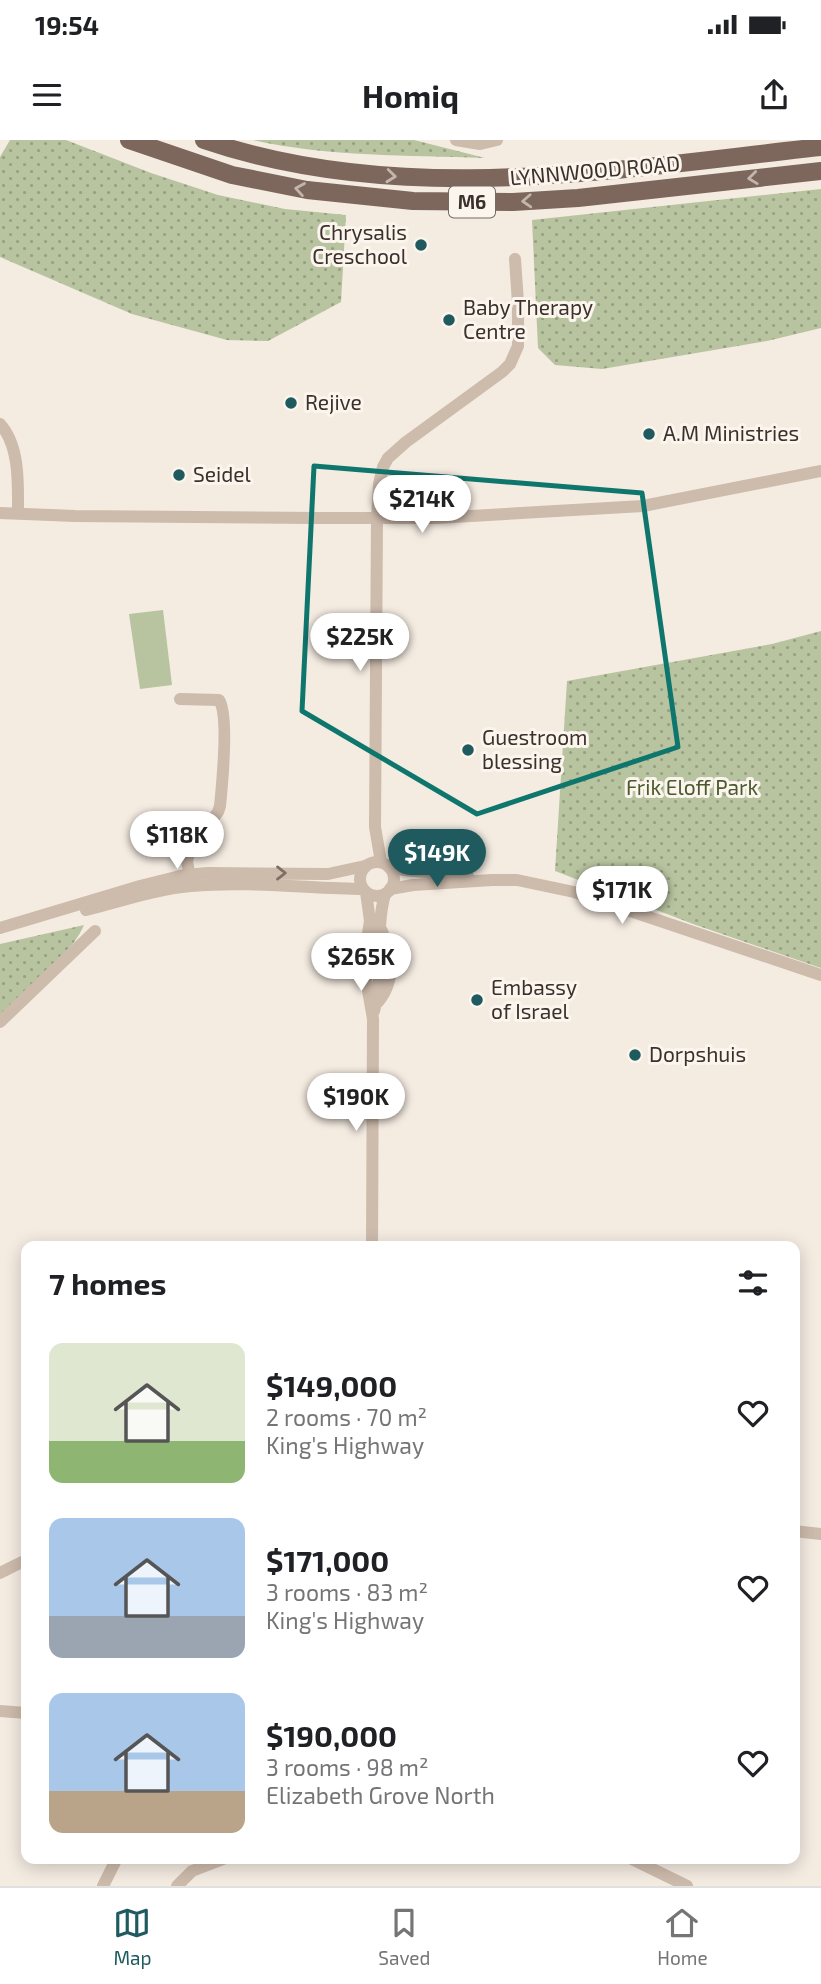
<!DOCTYPE html>
<meta charset="utf-8">
<style>
body{margin:0;font-family:"Exo 2",sans-serif;background:#f6f6f6;color:#202124;height:100vh;display:flex;flex-direction:column;font-size:26px;white-space:nowrap}
*{box-sizing:border-box;margin:0}
p{font-size:23px;color:#757577}
.icon{flex:none;width:38px;height:38px;fill:none;stroke:currentColor;stroke-width:2;stroke-linecap:round;stroke-linejoin:round}
.map{position:relative;flex:1;overflow:hidden}
.drawer{position:absolute;left:21px;top:1101px;width:779px;height:623px;display:flex;flex-direction:column;background:#fff;border-radius:14px;box-shadow:0 4px 18px #0003}
.drawer>*{flex:none}
.price{position:absolute;translate:-50% -60px;padding:0 16px;border-radius:24px;background:#fff;color:#222;font-size:23px;line-height:46px;filter:drop-shadow(0 2px 4px #0008)}
.price::after{content:'';position:absolute;left:50%;top:42px;width:21px;height:16px;margin-left:-10px;background:inherit;clip-path:polygon(0 0,100% 0,50% 100%)}
.price.on{background:#1f5a5e;color:#fff}
ul{padding:0;list-style:none}
li{display:flex;align-items:center;gap:21px;height:175px;padding:0 28px}
li span{display:grid;place-items:center;flex:none;width:196px;height:140px;border-radius:14px;color:#555}
li>.icon{margin-inline-start:auto}
span .icon{width:84px;height:84px;fill:#fffc;stroke-width:1}
li b{font-size:30px}
h2{display:flex;justify-content:space-between;align-items:center;height:84px;padding:0 28px;font-size:30px}
.status{display:flex;justify-content:space-between;align-items:center;height:49px;padding:0 35px;background:#fff;direction:ltr}
.status svg{height:19px;fill:currentColor}
header{display:flex;justify-content:space-between;align-items:center;height:91px;padding:0 28px;background:#fff;font-size:32px;font-weight:700}
.menu{display:flex;justify-content:space-around;align-items:center;height:98px;border-top:2px solid #e0e0e0;background:#fff;font-size:19px;color:#757577}
.menu a{display:grid;justify-items:center;gap:4px}
.menu .on{color:#1f5a5e}
.map>svg:first-child{display:block}
.grass{fill:#b8c4a0}
.park{fill:url(#park-dots)}
.lines{fill:none;stroke-linecap:round;stroke-linejoin:round}
.street{stroke:#cdbbac;stroke-width:12}
.primary{stroke:#7d675c;stroke-width:18}
.oneway{stroke:#c2b5ac}
.oneway2{stroke:#7d6f65}
.marked{fill:none;stroke:#0f766e;stroke-width:5;stroke-linejoin:round}
.poi-dot{fill:#1f5a5e;stroke:#fbf5ee;stroke-width:2.5}
.labels{text-anchor:middle;stroke-width:6;stroke-linejoin:round;paint-order:stroke}
.shield{fill:#fbf5ee;stroke:#756b66;stroke-width:2}
.shield-label{font-size:19px;font-weight:bold;fill:#3b302b}
.street-label{font-size:21px;fill:#3b302b;stroke:#fbf5ee}
.poi-label{font-size:21px;fill:#3b302b;stroke:#fbf5ee;text-anchor:start}
.park-label{font-size:21px;fill:#4a5a2e;stroke:#fbf5ee}
</style>
<div class="status"><b>19:54</b><svg viewBox="0 0 49 12"><path d="M0 12V9h3v3zM5 12V6h3v6zM10 12V3h3v9zM15 12V0h3v12zM26 1h20v11H26zM47 4h2v5h-2z"/></svg></div>
<header><svg class="icon" aria-label="menu" viewBox="0 0 24 24"><path d="M4 6h16M4 12h16M4 18h16"/></svg>Homiq<svg class="icon" aria-label="share" viewBox="0 0 24 24"><path d="M12 15V3M7 8l5-5 5 5M5 13v7h14v-7"/></svg></header>
<div class="map">
<svg width="821" height="1746" viewBox="0 0 821 1746">
<defs>
<pattern id="park-dots" width="8" height="8" patternUnits="userSpaceOnUse" patternTransform="scale(1.75)"><rect width="8" height="8" fill="#b8c4a0"/><path d="M2 2h.1M6 6h.1" fill="none" stroke="#97a083" stroke-width="1.8" stroke-linecap="round"/></pattern>
</defs>
<rect width="100%" height="100%" fill="#f4ebe1"/>
<polygon class="grass" points="163,470 172,545 140,549 129,474"/>
<g class="park">
<polygon points="10,0 66,0 151,33 218,55 285,69 346,75 341,162 268,201 227,200 132,174 0,117 0,17"/>
<path d="M 253,0 L 414,0 L 485,18 C 408,15 328,17 253,0 Z"/>
<polygon points="821,49 821,188 767,201 602,229 555,225 538,208 532,80"/>
<polygon points="821,491 821,828 693,784 555,731 567,541 772,504"/>
<path d="M 84,785 C 72,814 23,855 0,878 L 0,804 Z"/>
</g>
<g class="lines">
<g class="street">
<polyline points="456,0 480,4 497,0"/>
<path d="M 0,284 C 20,306 18,344 18,372"/>
<polyline points="0,373 75,376 315,378 437,378 643,366 821,331"/>
<path d="M 180,559 L 219,560 C 229,574 222,646 220,666 L 218,672 L 190,710 L 187,721 L 191,742"/>
<circle cx="377" cy="739" r="17"/>
<polyline points="381,722 375,687 377,379 379,344 383,327 388,318 406,302 502,232 510,224 518,206 518,163 515,119"/>
<polyline points="389,727 403,730 468,736"/>
<polyline points="390,749 413,745 492,740 517,740 574,752 821,835"/>
<polyline points="366,752 370,781 365,813 366,839 373,879 372,1106"/>
<path d="M 86,770 C 121,761 156,749 191,746 C 248,741 306,748 363,749"/>
<polyline points="0,788 140,746 184,735 208,733 328,734 365,726"/>
<path d="M 378,862 C 396,840 392,816 382,791"/>
<path d="M 374,871 C 385,834 374,793 385,754"/>
<polyline points="0,882 95,791"/>
<polyline points="794,1391 821,1394"/>
<polyline points="0,1433 26,1420"/>
<polyline points="0,1571 26,1573"/>
<polyline points="630,1718 687,1746"/>
<polyline points="103,1746 117,1718"/>
<polyline points="177,1746 192,1731 226,1718"/>
</g>
<g class="primary">
<polyline points="129,0 232,35 307,50 413,61 513,62 578,58 821,31"/>
<path d="M 204,0 C 403,68 618,29 821,7"/>
</g>
</g>
<defs><path id="oneway-chevron" d="M-2-3.5L2.5 0L-2 3.5" fill="none" stroke-width="1.6" stroke-linecap="round" stroke-linejoin="round" transform="scale(1.75)"/></defs>
<g class="oneway">
<use href="#oneway-chevron" transform="translate(391 36) rotate(6)"/>
<use href="#oneway-chevron" transform="translate(753 38) rotate(173)"/>
<use href="#oneway-chevron" transform="translate(300 49) rotate(-170)"/>
<use href="#oneway-chevron" transform="translate(527 61) rotate(177)"/>
</g>
<use class="oneway2" href="#oneway-chevron" transform="translate(281 733)"/>
<path class="marked" d="M 314,326 L 642,353 L 678,607 L 477,674 L 302,571 Z"/>
<g class="poi-dot">
<circle cx="421" cy="105" r="7"/>
<circle cx="449" cy="180" r="7"/>
<circle cx="291" cy="263" r="7"/>
<circle cx="649" cy="294" r="7"/>
<circle cx="179" cy="335" r="7"/>
<circle cx="468" cy="610" r="7"/>
<circle cx="477" cy="860" r="7"/>
<circle cx="635" cy="915" r="7"/>
</g>
<g class="labels">
<rect class="shield" x="449" y="46.5" width="46" height="31" rx="5"/>
<g class="shield-label">
<text x="472" y="69">M6</text>
</g>
<g class="street-label">
<text transform="translate(595 31) rotate(-5)" y="7">LYNNWOOD ROAD</text>
</g>
<g class="poi-label">
<text x="407" y="100" text-anchor="end">Chrysalis<tspan x="407" dy="24">Creschool</tspan></text>
<text x="463" y="175">Baby Therapy<tspan x="463" dy="24">Centre</tspan></text>
<text x="305" y="270">Rejive</text>
<text x="663" y="301">A.M Ministries</text>
<text x="193" y="342">Seidel</text>
<text x="482" y="605">Guestroom<tspan x="482" dy="24">blessing</tspan></text>
<text x="491" y="855">Embassy<tspan x="491" dy="24">of Israel</tspan></text>
<text x="649" y="922">Dorpshuis</text>
</g>
<g class="park-label">
<text x="692" y="655">Frik Eloff Park</text>
</g>
</g>
</svg>
<b class="price" style="left:422px;top:395px">$214K</b>
<b class="price" style="left:360px;top:533px">$225K</b>
<b class="price" style="left:177px;top:731px">$118K</b>
<b class="price on" style="left:437px;top:749px">$149K</b>
<b class="price" style="left:622px;top:786px">$171K</b>
<b class="price" style="left:361px;top:853px">$265K</b>
<b class="price" style="left:356px;top:993px">$190K</b>
<section class="drawer">
<h2>7 homes<svg class="icon" aria-label="filters" viewBox="0 0 24 24"><path d="M4 7h16M4 17h16"/><circle cx="9" cy="7" r="2"/><circle cx="15" cy="17" r="2"/></svg></h2>
<ul>
<li><span style="background:linear-gradient(#dfe7d0 70%,#8fb573 0)"><svg class="icon" aria-label="home" viewBox="0 0 24 24"><path d="M3 11l9-7 9 7M6 9v11h12V9"/></svg></span><div><b>$149,000</b><p>2 rooms · 70 m²</p><p>King's Highway</p></div><svg class="icon" aria-label="heart" viewBox="0 0 24 24"><path d="M12 20l-8-8c-3-5 5-10 8-4 3-6 11-1 8 4z"/></svg></li>
<li><span style="background:linear-gradient(#a9c7e8 70%,#9aa5b1 0)"><svg class="icon" aria-label="home" viewBox="0 0 24 24"><path d="M3 11l9-7 9 7M6 9v11h12V9"/></svg></span><div><b>$171,000</b><p>3 rooms · 83 m²</p><p>King's Highway</p></div><svg class="icon" aria-label="heart" viewBox="0 0 24 24"><path d="M12 20l-8-8c-3-5 5-10 8-4 3-6 11-1 8 4z"/></svg></li>
<li><span style="background:linear-gradient(#a9c7e8 70%,#b9a48a 0)"><svg class="icon" aria-label="home" viewBox="0 0 24 24"><path d="M3 11l9-7 9 7M6 9v11h12V9"/></svg></span><div><b>$190,000</b><p>3 rooms · 98 m²</p><p>Elizabeth Grove North</p></div><svg class="icon" aria-label="heart" viewBox="0 0 24 24"><path d="M12 20l-8-8c-3-5 5-10 8-4 3-6 11-1 8 4z"/></svg></li>
</ul>
</section>
</div>
<nav class="menu">
<a class="on"><svg class="icon" aria-label="map" viewBox="0 0 24 24"><path d="M3 6l6-2 6 2 6-2v14l-6 2-6-2-6 2zM9 4v14M15 6v14"/></svg>Map</a>
<a><svg class="icon" aria-label="saved" viewBox="0 0 24 24"><path d="M7 4h10v16l-5-4-5 4z"/></svg>Saved</a>
<a><svg class="icon" aria-label="home" viewBox="0 0 24 24"><path d="M3 11l9-7 9 7M6 9v11h12V9"/></svg>Home</a>
</nav>
